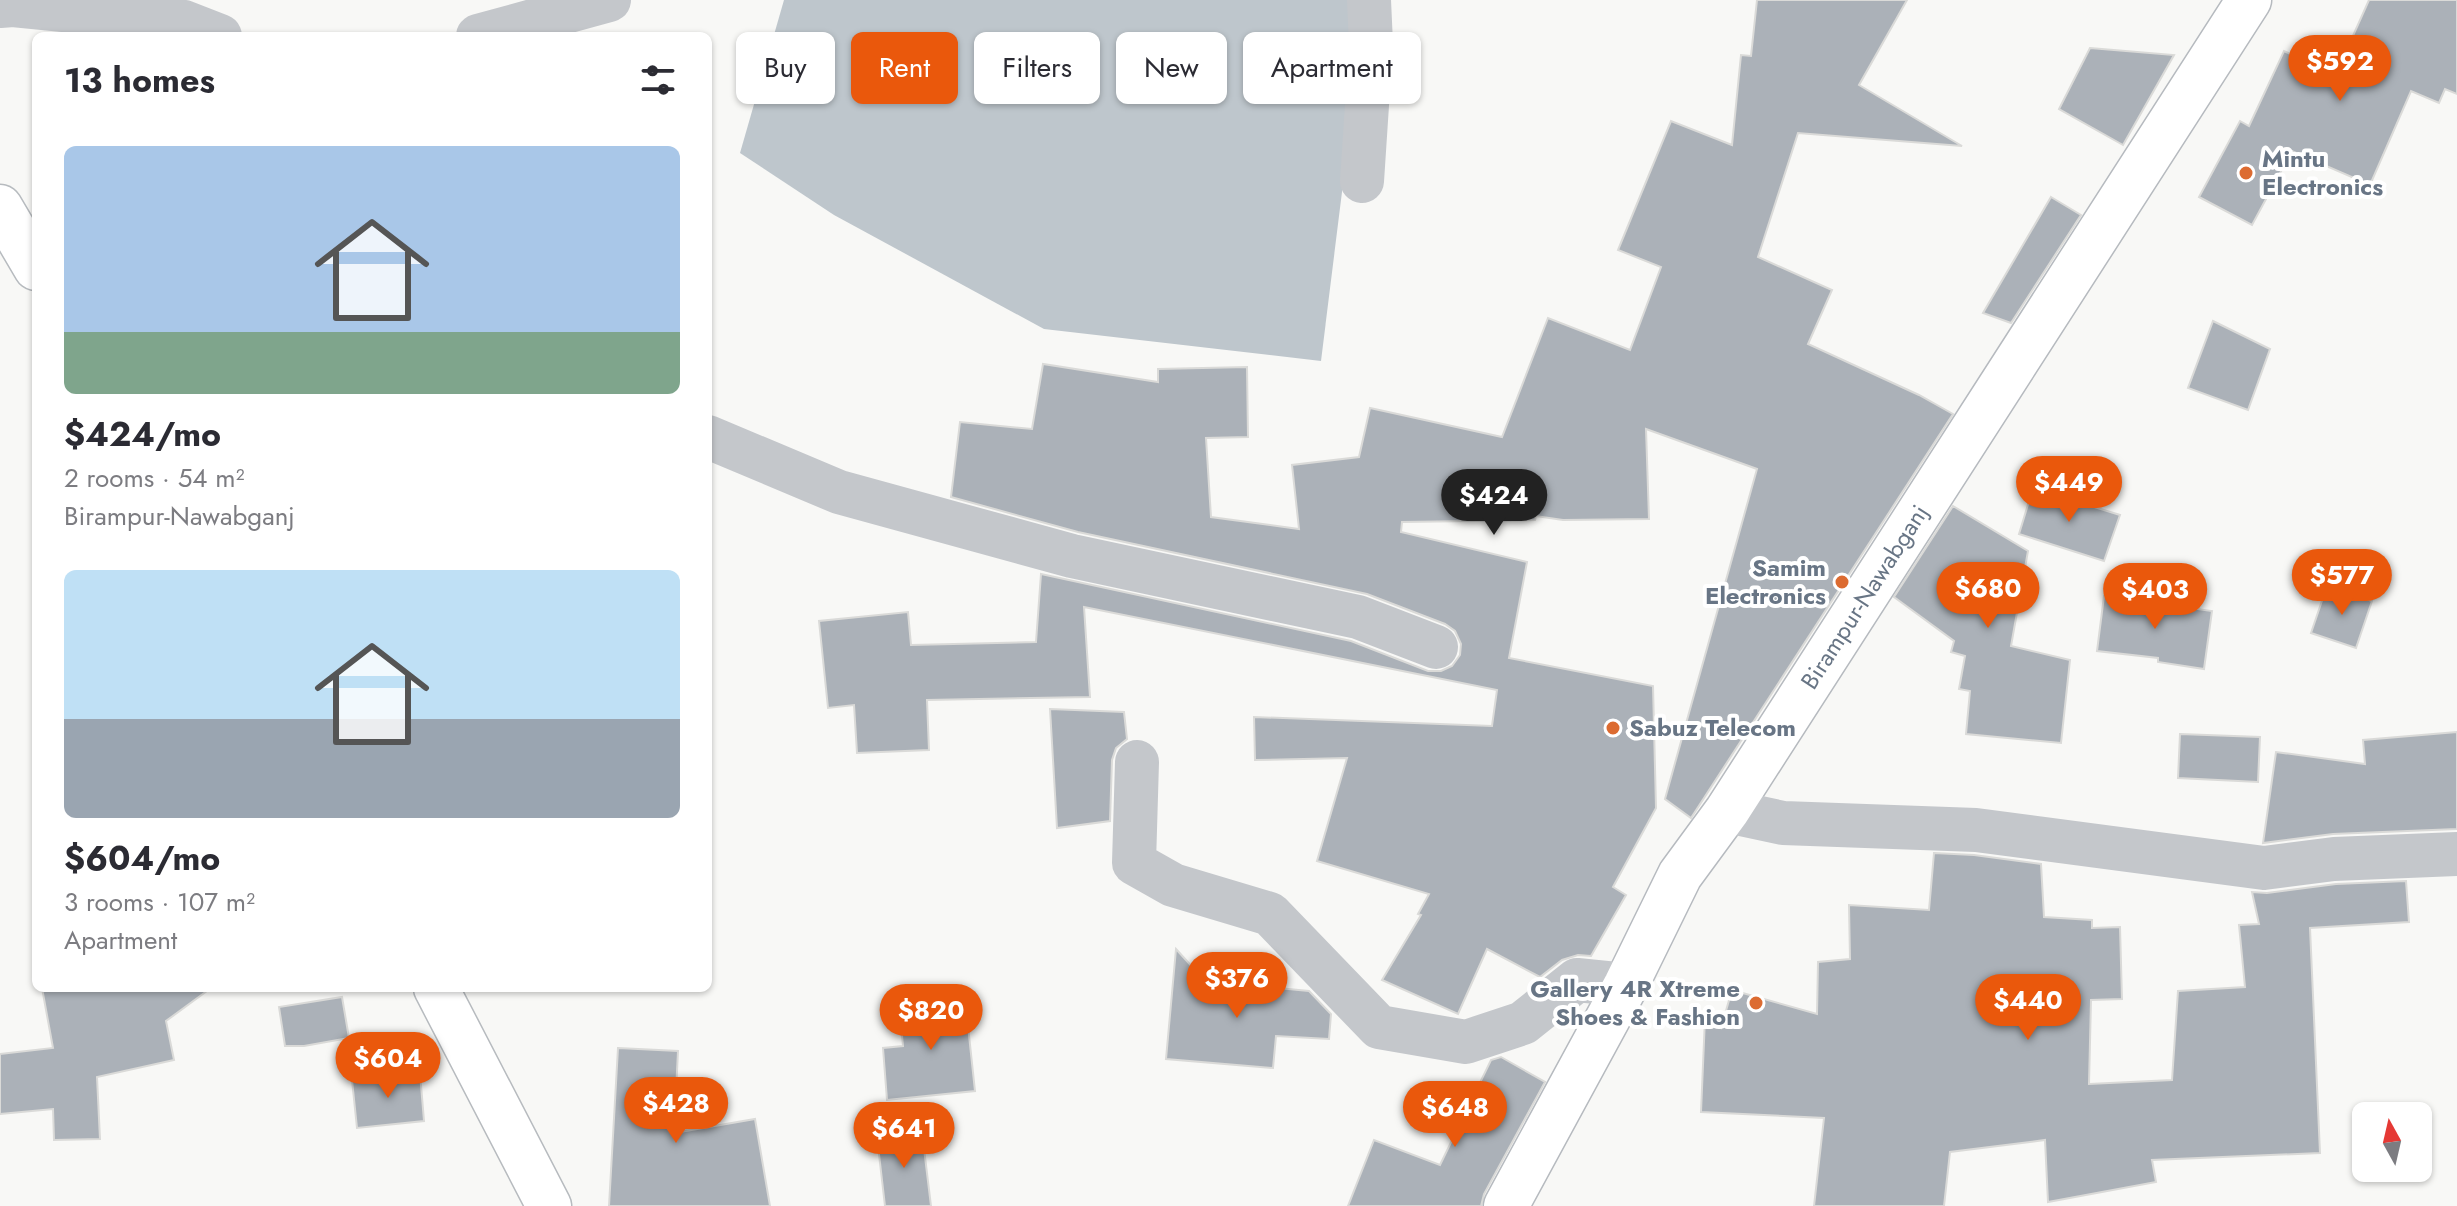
<!DOCTYPE html>
<meta charset="utf-8">
<style>
body{margin:0;font-family:Jost,sans-serif;background:#f7f7f7;color:#2b2b33;height:100vh;display:flex;flex-direction:column;font-size:30px;white-space:nowrap}
*{box-sizing:border-box;margin:0}
p{font-size:26px;color:#7c7c81}
.icon{flex:none;width:44px;height:44px;fill:none;stroke:currentColor;stroke-width:2;stroke-linecap:round;stroke-linejoin:round}
.map{position:relative;flex:1;overflow:hidden}
.side{position:absolute;left:32px;top:32px;width:680px;height:960px;display:flex;flex-direction:column;background:#fff;border-radius:12px;box-shadow:0 2px 6px #0004}
.side>*{flex:none}
.banner{position:absolute;left:736px;top:32px;width:760px;height:72px;display:flex;gap:16px}
.needle{width:52px;rotate:352deg}
.tools{position:absolute;left:2352px;top:1102px;display:grid;gap:16px}
.tools a{display:grid;place-items:center;width:80px;height:80px;border-radius:12px;background:#fff;box-shadow:0 2px 6px #0004;font-size:40px}
.price{position:absolute;translate:-50% -68px;padding:0 18px;border-radius:28px;background:#ea580c;color:#fff;font-size:26px;line-height:52px;filter:drop-shadow(0 2px 4px #0008)}
.price::after{content:'';position:absolute;left:50%;top:48px;width:24px;height:18px;margin-left:-12px;background:inherit;clip-path:polygon(0 0,100% 0,50% 100%)}
.price.active{background:#222;color:#fff}
ul{padding:0;list-style:none}
li{display:grid;align-content:center;gap:16px;height:424px;padding:0 32px}
li span{display:grid;place-items:center;height:248px;border-radius:12px;color:#555}
li>.icon{margin-inline-start:auto}
span .icon{width:144px;height:144px;fill:#fffc;stroke-width:1}
li b{font-size:34px}
h2{display:flex;justify-content:space-between;align-items:center;height:96px;padding:0 32px;font-size:34px}
.tag{padding:0 28px;border-radius:12px;background:#fff;box-shadow:0 2px 6px #0004;font-size:28px;line-height:72px}
.tag.active{background:#ea580c;color:#fff}
.map>svg:first-child{display:block}
.water{fill:#bec6cc}
.building{fill:#abb1b8;stroke:#dadad8;stroke-width:2}
.lines{fill:none;stroke-linecap:round;stroke-linejoin:round}
.secondary-casing{stroke:#b6babf;stroke-width:47}
.primary-casing{stroke:#b7bbbf;stroke-width:47}
.minor{stroke:#c4c7cb;stroke-width:44}
.secondary{stroke:#fff;stroke-width:44}
.primary{stroke:#fff;stroke-width:44}
.poi-dot{fill:#dc6b31;stroke:#fff;stroke-width:3}
.labels{text-anchor:middle;stroke-width:8;stroke-linejoin:round;paint-order:stroke}
.poi-label{font-size:24px;font-weight:bold;fill:#687585;stroke:#fff;text-anchor:start}
.street-label{font-size:24px;fill:#687585;stroke:#fff}
</style>
<div class="map">
<svg width="2457" height="1206" viewBox="0 0 2457 1206">
<rect width="100%" height="100%" fill="#f8f8f6"/>
<polygon class="water" points="784,0 1348,0 1357,71 1321,361 1044,329 834,215 740,153"/>
<g class="building">
<polygon points="1757,0 1907,0 1859,85 1962,146 1798,133 1758,257 1832,290 1808,344 1919,395 1953,414 1691,818 1665,799 1757,469 1646,429 1649,519 1563,520 1536,516 1535,520 1402,522 1401,532 1527,562 1509,658 1653,686 1656,808 1613,887 1626,895 1591,956 1578,955 1562,960 1540,977 1487,949 1458,1014 1382,980 1421,915 1418,914 1429,894 1317,861 1347,758 1255,760 1254,717 1492,726 1497,690 1084,607 1090,697 927,700 929,750 857,753 854,705 828,708 819,621 908,612 911,645 1036,642 1041,574 1351,641 1428,671 1441,671 1452,666 1460,655 1461,644 1455,631 1445,624 1367,594 1078,532 951,497 960,422 1032,429 1043,364 1158,382 1158,369 1247,367 1248,437 1206,438 1211,517 1299,529 1292,465 1359,457 1370,408 1502,437 1548,318 1630,350 1661,267 1618,250 1671,121 1732,145 1741,55 1751,56"/>
<polygon points="2369,0 2457,0 2457,94 2445,89 2439,103 2411,91 2370,185 2292,151 2252,225 2199,197 2240,121 2249,126 2284,51 2335,76"/>
<polygon points="2090,48 2174,55 2123,145 2059,109"/>
<polygon points="2051,197 2081,215 2011,323 1983,313"/>
<polygon points="2213,321 2270,349 2248,410 2188,388"/>
<polygon points="2033,488 2120,515 2104,561 2019,534"/>
<polygon points="1953,506 2028,551 2011,646 2070,660 2061,743 1966,734 1970,691 1959,689 1965,656 1951,652 1954,641 1894,597"/>
<polygon points="2327,586 2372,601 2356,648 2311,633"/>
<polygon points="2104,596 2212,611 2204,669 2158,662 2158,658 2097,651"/>
<polygon points="1050,709 1124,712 1127,739 1116,748 1112,760 1110,821 1057,828"/>
<polygon points="2457,732 2457,829 2333,834 2263,843 2276,752 2365,764 2363,740"/>
<polygon points="2180,734 2260,737 2258,782 2178,778"/>
<polygon points="1934,853 1974,855 2041,864 2044,917 2092,920 2092,928 2120,927 2122,999 2091,1000 2089,1084 2172,1080 2178,991 2245,987 2239,925 2259,924 2252,892 2267,893 2336,884 2406,881 2409,922 2310,928 2320,1153 2152,1160 2156,1182 2048,1202 2045,1140 1950,1152 1944,1206 1814,1206 1824,1118 1701,1112 1705,1018 1721,1028 1732,990 1817,1014 1818,962 1850,959 1849,905 1929,910"/>
<polygon points="1176,949 1205,981 1228,981 1232,989 1267,987 1309,991 1331,1014 1329,1039 1276,1036 1273,1068 1166,1059"/>
<polygon points="42,988 211,988 166,1021 174,1060 97,1077 100,1139 54,1140 53,1109 0,1114 0,1054 53,1048"/>
<polygon points="342,997 349,1038 304,1046 285,1046 279,1007"/>
<polygon points="965,998 975,1091 887,1100 883,1048 903,1046 899,1005"/>
<polygon points="618,1048 678,1051 674,1133 755,1119 770,1206 609,1206"/>
<polygon points="1501,1057 1545,1082 1484,1194 1481,1206 1348,1206 1374,1140 1440,1165 1491,1060"/>
<polygon points="420,1073 424,1121 357,1128 352,1080"/>
<polygon points="922,1132 931,1206 885,1206 877,1137"/>
</g>
<g class="lines">
<g class="secondary-casing">
<g id="secondary">
<path id="s1" d="M 1506,1206 L 1626,985 L 1680,875 L 1727,811 L 2249,0"/>
</g>
</g>
<g class="primary-casing">
<g id="primary">
<polyline points="0,207 36,268"/>
<polyline points="436,988 549,1206"/>
</g>
</g>
<g class="minor">
<polyline points="0,6 13,5 184,22 220,36"/>
<polyline points="478,36 609,0"/>
<polyline points="1362,181 1371,44 1369,0"/>
<polyline points="708,437 839,492 1072,556 1358,617 1436,647"/>
<polyline points="1137,762 1134,863 1173,885 1270,914 1379,1027 1466,1042 1523,1023 1577,980 1626,985"/>
<polyline points="1727,811 1783,823 1976,830 2264,868 2334,859 2457,854"/>
</g>
<use href="#secondary" class="secondary"/>
<use href="#primary" class="primary"/>
</g>
<g class="poi-dot">
<circle cx="2246" cy="173" r="8"/>
<circle cx="1842" cy="582" r="8"/>
<circle cx="1613" cy="728" r="8"/>
<circle cx="1756" cy="1003" r="8"/>
</g>
<g class="labels">
<g class="poi-label">
<text x="2262" y="167">Mintu<tspan x="2262" dy="28">Electronics</tspan></text>
<text x="1826" y="576" text-anchor="end">Samim<tspan x="1826" dy="28">Electronics</tspan></text>
<text x="1629" y="736">Sabuz Telecom</text>
<text x="1740" y="997" text-anchor="end">Gallery 4R Xtreme<tspan x="1740" dy="28">Shoes &amp; Fashion</tspan></text>
</g>
<g class="street-label">
<text dy="8" stroke="none"><textPath href="#s1" startOffset="708">Birampur-Nawabganj</textPath></text>
</g>
</g>
</svg>
<div class="tools">
<a><svg class="needle" viewBox="-14 -14 28 28"><path d="M0-13l5 13h-10z" fill="#e53935"/><path d="M0 13l5-13h-10z" fill="#7c7c81"/></svg></a>
</div>
<b class="price" style="left:2340px;top:103px">$592</b>
<b class="price" style="left:2069px;top:524px">$449</b>
<b class="price active" style="left:1494px;top:537px">$424</b>
<b class="price" style="left:2342px;top:617px">$577</b>
<b class="price" style="left:1988px;top:630px">$680</b>
<b class="price" style="left:2155px;top:631px">$403</b>
<b class="price" style="left:1237px;top:1020px">$376</b>
<b class="price" style="left:2028px;top:1042px">$440</b>
<b class="price" style="left:931px;top:1052px">$820</b>
<b class="price" style="left:388px;top:1100px">$604</b>
<b class="price" style="left:676px;top:1145px">$428</b>
<b class="price" style="left:1455px;top:1149px">$648</b>
<b class="price" style="left:904px;top:1170px">$641</b>
<div class="banner">
<a class="tag">Buy</a>
<a class="tag active">Rent</a>
<a class="tag">Filters</a>
<a class="tag">New</a>
<a class="tag">Apartment</a>
</div>
<section class="side">
<h2>13 homes<svg class="icon" aria-label="filters" viewBox="0 0 24 24"><path d="M4 7h16M4 17h16"/><circle cx="9" cy="7" r="2"/><circle cx="15" cy="17" r="2"/></svg></h2>
<ul>
<li><span style="background:linear-gradient(#a9c7e8 75%,#7fa58c 0)"><svg class="icon" aria-label="home" viewBox="0 0 24 24"><path d="M3 11l9-7 9 7M6 9v11h12V9"/></svg></span><div><b>$424/mo</b><p>2 rooms · 54 m²</p><p>Birampur-Nawabganj</p></div></li>
<li><span style="background:linear-gradient(#bfe0f5 60%,#9aa5b1 0)"><svg class="icon" aria-label="home" viewBox="0 0 24 24"><path d="M3 11l9-7 9 7M6 9v11h12V9"/></svg></span><div><b>$604/mo</b><p>3 rooms · 107 m²</p><p>Apartment</p></div></li>
</ul>
</section>
</div>
